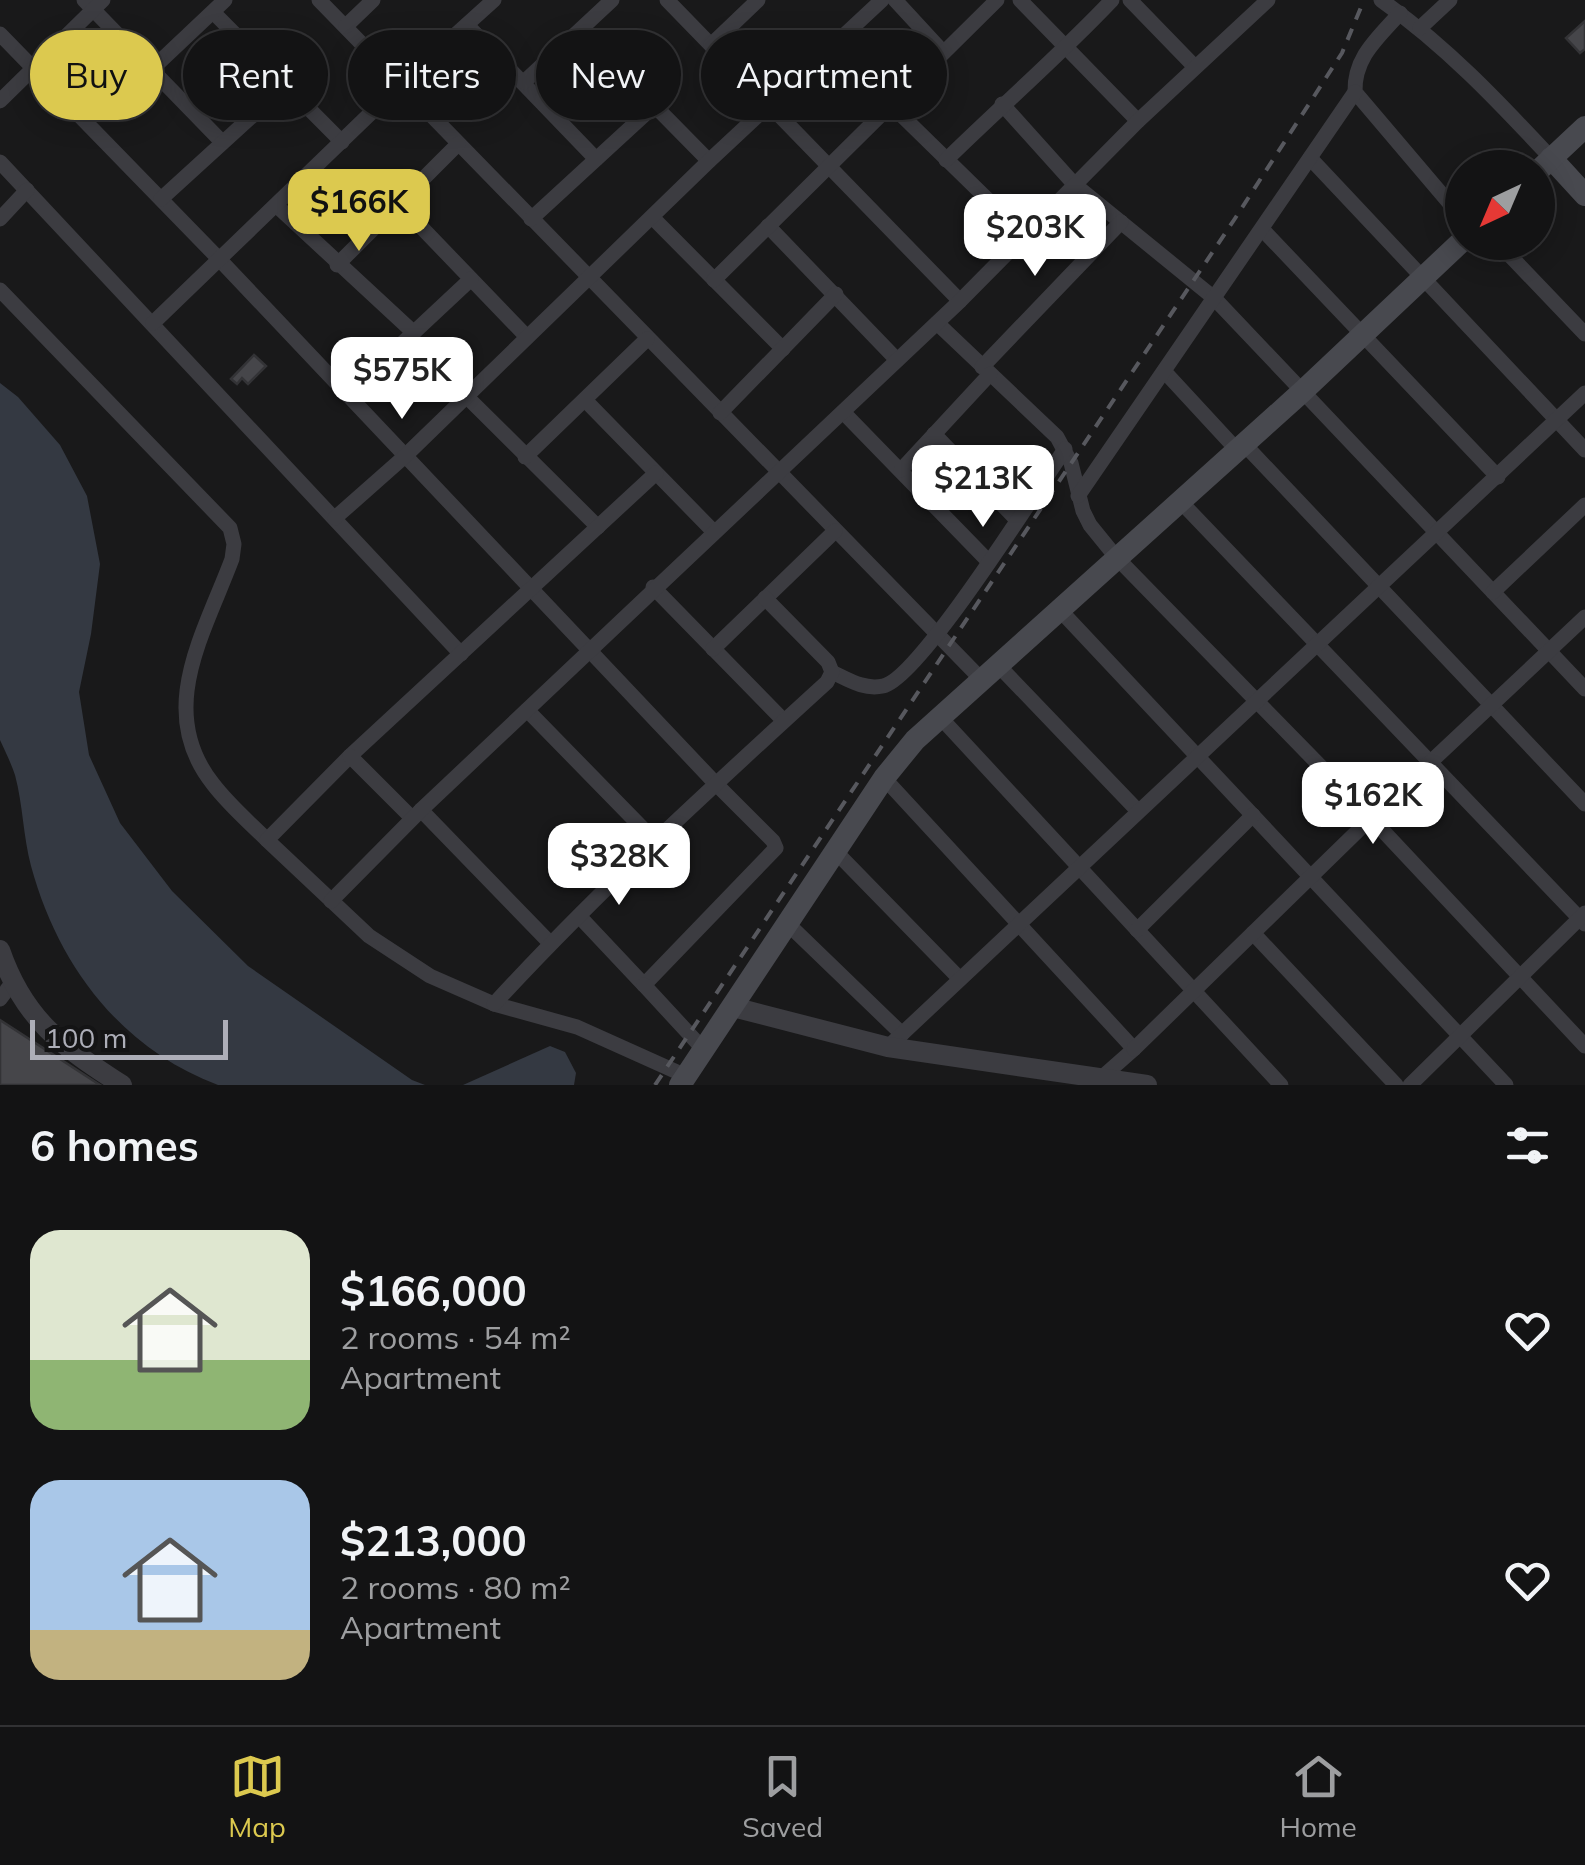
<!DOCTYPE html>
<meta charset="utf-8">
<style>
body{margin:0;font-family:Mulish,sans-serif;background:#202022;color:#f1f3f6;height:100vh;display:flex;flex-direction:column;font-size:38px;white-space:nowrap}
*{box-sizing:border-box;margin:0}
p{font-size:32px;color:#9d9ea0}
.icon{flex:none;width:55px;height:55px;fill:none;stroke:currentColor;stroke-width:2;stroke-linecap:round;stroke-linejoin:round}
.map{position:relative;height:1085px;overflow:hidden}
.side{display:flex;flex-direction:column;background:#131314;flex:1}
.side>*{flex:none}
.banner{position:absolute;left:30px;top:30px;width:1000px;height:90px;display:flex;gap:20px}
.needle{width:65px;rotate:224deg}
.controls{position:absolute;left:1445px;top:150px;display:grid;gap:20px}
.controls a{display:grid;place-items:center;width:110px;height:110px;border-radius:50%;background:#131314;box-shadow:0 5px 25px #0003,0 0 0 2px #323234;font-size:50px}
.scale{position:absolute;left:30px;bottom:25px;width:198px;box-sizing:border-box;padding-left:10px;border:5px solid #adaeb8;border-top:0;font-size:28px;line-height:35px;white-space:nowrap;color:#adaeb8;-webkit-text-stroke:8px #141415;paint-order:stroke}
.price{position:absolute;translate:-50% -85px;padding:0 22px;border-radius:20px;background:#fff;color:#222;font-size:32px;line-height:65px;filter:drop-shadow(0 2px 5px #0008)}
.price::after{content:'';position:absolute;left:50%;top:60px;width:30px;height:22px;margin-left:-15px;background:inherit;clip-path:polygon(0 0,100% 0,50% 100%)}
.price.on{background:#dcc94f;color:#111}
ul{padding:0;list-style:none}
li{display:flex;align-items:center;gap:30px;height:250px;padding:0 30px}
li span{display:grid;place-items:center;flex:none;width:280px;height:200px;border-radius:30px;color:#555}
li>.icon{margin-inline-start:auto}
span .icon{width:120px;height:120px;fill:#fffc;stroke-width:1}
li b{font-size:42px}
h2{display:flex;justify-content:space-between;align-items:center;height:120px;padding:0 30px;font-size:42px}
.chip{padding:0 35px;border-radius:45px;background:#131314;box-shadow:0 5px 25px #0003,0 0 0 2px #323234;font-size:35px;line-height:90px}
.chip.on{background:#dcc94f;color:#111}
.menu{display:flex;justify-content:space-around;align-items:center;height:140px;border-top:2px solid #323234;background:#131314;font-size:28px;color:#9d9ea0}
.menu a{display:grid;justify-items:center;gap:5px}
.menu .on{color:#dcc94f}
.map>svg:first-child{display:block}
.water{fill:#343942}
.building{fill:#46464a;stroke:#333336;stroke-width:2.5}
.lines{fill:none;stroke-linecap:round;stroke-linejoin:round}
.minor{stroke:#3c3c41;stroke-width:15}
.tertiary{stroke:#3c3c41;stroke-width:20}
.secondary{stroke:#48494f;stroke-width:22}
.rail{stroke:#57585e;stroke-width:4;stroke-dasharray:12 10;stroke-linecap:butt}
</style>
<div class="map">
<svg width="1585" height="1085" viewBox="0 0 1585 1085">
<rect width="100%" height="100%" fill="#19191a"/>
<g class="water">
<path d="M 0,383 L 18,397 L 60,445 L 87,496 L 100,564 L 91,634 L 79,692 L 89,755 L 120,823 L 172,891 L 248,966 L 412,1080 L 425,1085 L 218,1085 C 120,1048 58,965 31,866 C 23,836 23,805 15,775 C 11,763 5,751 0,740 Z"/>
<polygon points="550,1046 565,1052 576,1073 574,1085 463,1085"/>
</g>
<g class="building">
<polygon points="1585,21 1585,49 1580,53 1566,38"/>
<polygon points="254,355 266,366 248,384 242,378 237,384 231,379"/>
<polygon points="0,1020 100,1085 0,1085"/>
</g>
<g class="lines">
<g class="minor">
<polyline points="84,0 222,142"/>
<polyline points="319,0 982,680"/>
<polyline points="667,0 960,301"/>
<polyline points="895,0 943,52"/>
<polyline points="1020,0 1138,121"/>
<polyline points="1130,0 1195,67"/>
<path d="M 1381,0 C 1445,45 1498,101 1551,158"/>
<polyline points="213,12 342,142"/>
<path d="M 1400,13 C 1378,38 1354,57 1355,92 L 1462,218"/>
<polyline points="467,25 596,159"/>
<polyline points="346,26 373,0"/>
<polyline points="1420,28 1450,0"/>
<polyline points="581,31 709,161"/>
<polyline points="0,34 220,260 716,784 773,841 776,848 644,985 579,916"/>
<polyline points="711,45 758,0"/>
<polyline points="152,69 225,0"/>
<polyline points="524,82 612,0"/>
<polyline points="0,101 103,0"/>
<polyline points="1002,104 1074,184 1214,298 1585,689"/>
<polyline points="891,105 1023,234"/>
<polyline points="1310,158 1585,450"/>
<path d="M 946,160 C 1001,106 1059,56 1112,0"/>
<polyline points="0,162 461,654"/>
<polyline points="161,199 285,86"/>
<polyline points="400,205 527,337"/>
<polyline points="277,206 413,332"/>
<polyline points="653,218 783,349"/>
<polyline points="0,219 27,190"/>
<polyline points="531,219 654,106"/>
<polyline points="768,226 897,360"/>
<polyline points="1262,229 1498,477"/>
<polyline points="1497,242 1585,334"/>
<polyline points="337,265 458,144"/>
<polyline points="714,280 997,0"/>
<path d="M 0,290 L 230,528 L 234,544 L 232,559 C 204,634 155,711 213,784 C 229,805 249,822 267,840"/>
<polyline points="153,323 402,83 494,0"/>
<polyline points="937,323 1057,437 1071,463 1083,511 1090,525 1116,557 1371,818 1585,1046"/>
<polyline points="982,367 1121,222"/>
<polyline points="1164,371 1237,450"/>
<polyline points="347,395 471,279"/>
<polyline points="467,397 598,527"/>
<polyline points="585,400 713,531"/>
<polyline points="843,412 989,562"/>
<polyline points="720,413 836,294"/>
<polyline points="934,434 1017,520"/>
<polyline points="1244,444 1585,804"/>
<polyline points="525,457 647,339"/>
<polyline points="901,470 990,374"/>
<polyline points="656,473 350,756 267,840 369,936 430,976 494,1004 577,1027 686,1076"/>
<polyline points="1078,496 1355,92"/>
<polyline points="1180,501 1585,924"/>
<polyline points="335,518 404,457 709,161 882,0"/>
<polyline points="653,587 784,721"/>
<polyline points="1493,592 1585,505"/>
<polyline points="1059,609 1506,1085"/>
<polyline points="713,649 835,531"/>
<polyline points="998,665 1138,811"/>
<path d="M 832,672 C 849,680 864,690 883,686 C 919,679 1038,488 1065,449"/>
<polyline points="527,710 655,841"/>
<polyline points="940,717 1281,1085"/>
<polyline points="350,756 412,818"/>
<polyline points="884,778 1134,1049 1100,1079"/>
<polyline points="421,810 550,943"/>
<polyline points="836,852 960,979"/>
<polyline points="331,901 421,810 960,301 1138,121 1268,0"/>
<polyline points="788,924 902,1034"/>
<polyline points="1137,930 1253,815"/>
<polyline points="1253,933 1396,1085"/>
<polyline points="644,985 704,1050"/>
<polyline points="0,999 12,983"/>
<path d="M 494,1004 C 599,890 713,786 827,682 L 832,672 L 828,662 L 765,598"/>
<polyline points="888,1047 1585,393"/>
<polyline points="1134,1049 1371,818 1585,617"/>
<polyline points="1410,1085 1585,913"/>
</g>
<g class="tertiary">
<path d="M 0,950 C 24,1020 62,1046 122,1085"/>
<polyline points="733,1007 888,1047 1147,1085"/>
</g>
<g class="secondary">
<polyline points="1551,158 1585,195"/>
<polyline points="1538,171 1585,127"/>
<polyline points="680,1085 884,778 915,740 1303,391 1462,241"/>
</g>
<polyline class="rail" points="655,1085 1234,220 1342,53 1364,0"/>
</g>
</svg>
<div class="controls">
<a><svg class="needle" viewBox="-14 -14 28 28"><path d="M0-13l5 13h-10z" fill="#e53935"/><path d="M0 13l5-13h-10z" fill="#9d9ea0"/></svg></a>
</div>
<div class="scale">100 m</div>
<b class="price on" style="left:359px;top:254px">$166K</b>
<b class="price" style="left:1035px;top:279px">$203K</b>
<b class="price" style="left:402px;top:422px">$575K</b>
<b class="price" style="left:983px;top:530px">$213K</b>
<b class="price" style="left:1373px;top:847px">$162K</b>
<b class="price" style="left:619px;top:908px">$328K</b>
<div class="banner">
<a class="chip on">Buy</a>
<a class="chip">Rent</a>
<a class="chip">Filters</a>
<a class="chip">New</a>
<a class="chip">Apartment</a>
</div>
</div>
<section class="side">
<h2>6 homes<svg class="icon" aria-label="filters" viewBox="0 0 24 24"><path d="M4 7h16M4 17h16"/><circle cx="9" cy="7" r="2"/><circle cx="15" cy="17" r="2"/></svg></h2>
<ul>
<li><span style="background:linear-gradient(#dfe7d0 65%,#8fb573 0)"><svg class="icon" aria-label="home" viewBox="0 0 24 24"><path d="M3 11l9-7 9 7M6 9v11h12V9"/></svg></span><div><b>$166,000</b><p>2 rooms · 54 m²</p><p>Apartment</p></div><svg class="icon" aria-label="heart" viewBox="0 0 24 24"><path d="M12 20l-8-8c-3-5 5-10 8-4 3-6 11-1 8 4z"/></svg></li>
<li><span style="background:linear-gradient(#a9c7e8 75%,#c2b280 0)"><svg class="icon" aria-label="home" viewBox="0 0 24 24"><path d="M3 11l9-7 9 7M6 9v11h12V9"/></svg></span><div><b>$213,000</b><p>2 rooms · 80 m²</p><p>Apartment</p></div><svg class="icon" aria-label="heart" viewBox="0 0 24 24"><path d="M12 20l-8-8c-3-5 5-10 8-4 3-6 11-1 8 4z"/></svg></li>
</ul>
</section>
<nav class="menu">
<a class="on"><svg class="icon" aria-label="map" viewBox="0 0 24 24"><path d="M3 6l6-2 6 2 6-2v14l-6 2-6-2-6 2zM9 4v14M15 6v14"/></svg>Map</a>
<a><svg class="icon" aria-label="saved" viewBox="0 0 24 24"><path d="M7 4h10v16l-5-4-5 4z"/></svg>Saved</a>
<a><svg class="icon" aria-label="home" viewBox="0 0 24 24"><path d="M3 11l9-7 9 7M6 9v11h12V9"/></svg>Home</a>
</nav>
